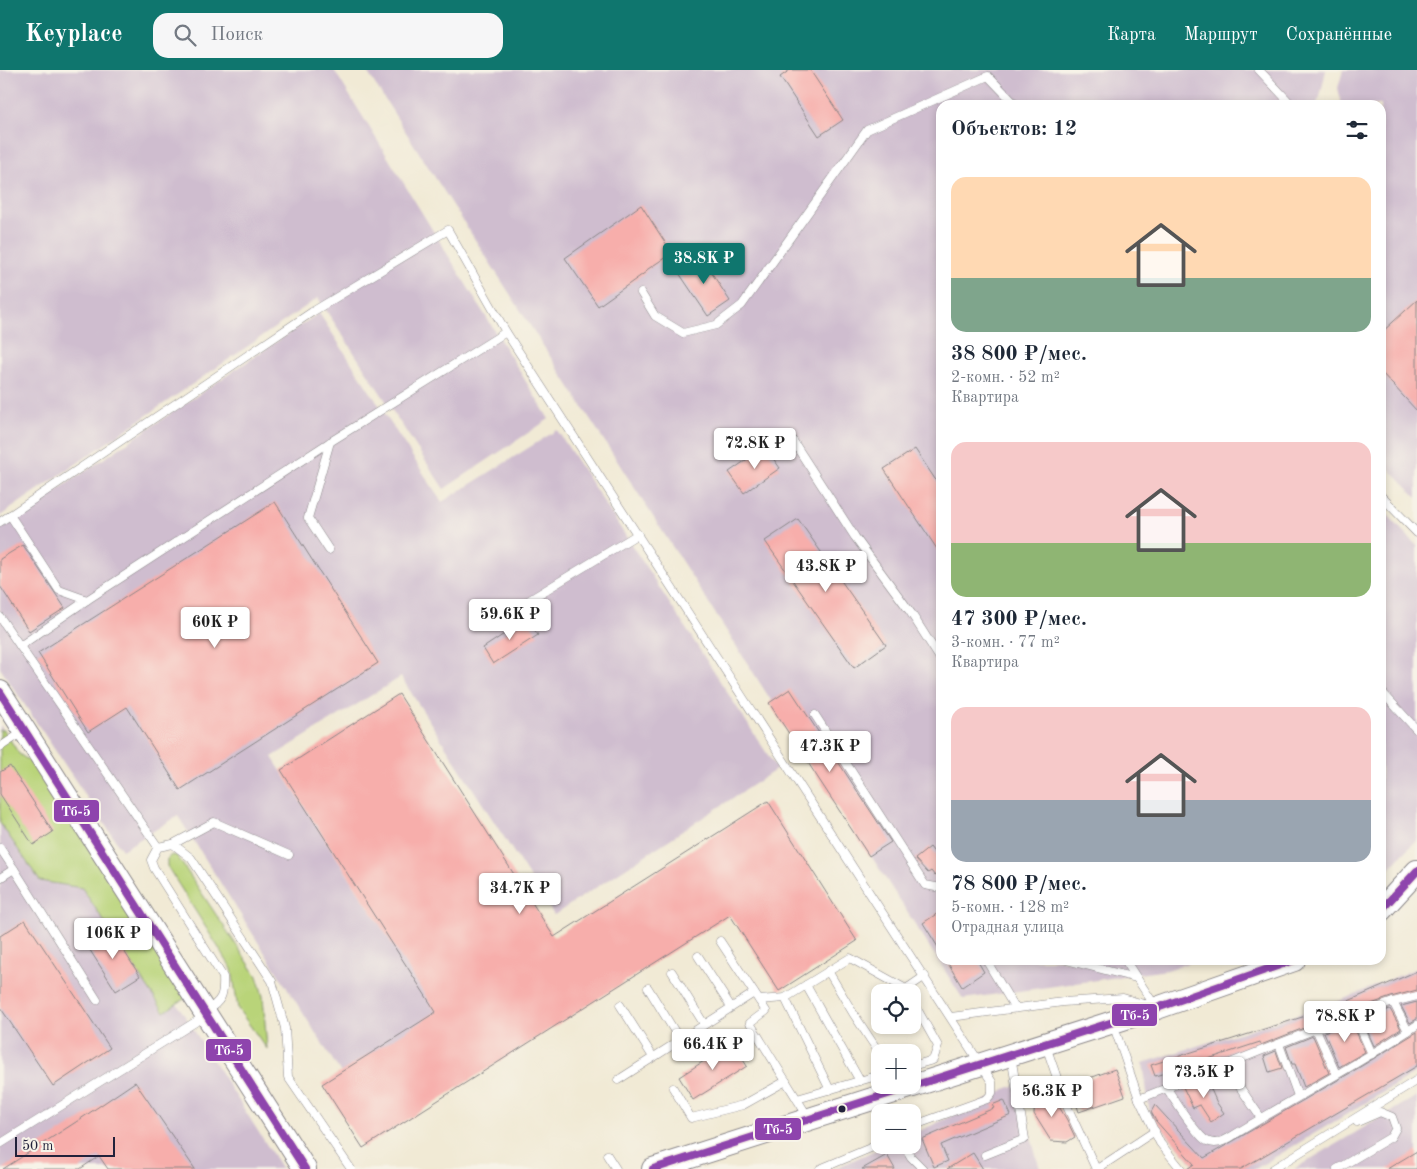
<!DOCTYPE html>
<html lang="ru">
<meta charset="utf-8">
<style>
body{margin:0;font-family:"Old Standard TT",serif;background:#f6f6f7;color:#1f2937;height:100vh;display:flex;flex-direction:column;font-size:19px;white-space:nowrap}
*{box-sizing:border-box;margin:0}
p{font-size:16px;color:#747a83}
.icon{flex:none;width:28px;height:28px;fill:none;stroke:currentColor;stroke-width:2;stroke-linecap:round;stroke-linejoin:round}
.map{position:relative;flex:1;overflow:hidden}
.sheet{position:absolute;left:936px;top:30px;width:450px;height:865px;display:flex;flex-direction:column;background:#fff;border-radius:15px;box-shadow:0 2px 8px #0003}
.sheet>*{flex:none}
.tools{position:absolute;left:871px;top:914px;display:grid;gap:10px}
.tools a{display:grid;place-items:center;width:50px;height:50px;border-radius:10px;background:#fff;box-shadow:0 2px 8px #0003;font-size:25px}
.scale{position:absolute;left:15px;bottom:12px;width:100px;box-sizing:border-box;padding-left:5px;border:2px solid #22223b;border-top:0;font-size:14px;line-height:18px;white-space:nowrap;color:#22223b;-webkit-text-stroke:4px #f7f3e8;paint-order:stroke}
.price{position:absolute;translate:-50% -42px;padding:0 11px;border-radius:5px;background:#fff;color:#222;font-size:16px;line-height:32px;filter:drop-shadow(0 1px 2px #0008)}
.price::after{content:'';position:absolute;left:50%;top:30px;width:15px;height:11px;margin-left:-8px;background:inherit;clip-path:polygon(0 0,100% 0,50% 100%)}
.price.on{background:#0f766e;color:#fff}
ul{padding:0;list-style:none}
li{display:grid;align-content:center;gap:10px;height:265px;padding:0 15px}
li span{display:grid;place-items:center;height:155px;border-radius:15px;color:#555}
li>.icon{margin-inline-start:auto}
span .icon{width:90px;height:90px;fill:#fffc;stroke-width:1}
li b{font-size:21px}
h2{display:flex;justify-content:space-between;align-items:center;height:60px;padding:0 15px;font-size:21px}
header{display:flex;align-items:center;gap:30px;box-sizing:border-box;height:70px;padding:0 25px;background:#0f766e;color:#fff}
header strong{font-size:24px}
nav{display:flex;gap:28px;margin-inline-start:auto;font-size:18px}
.search{width:350px;height:45px;background:#f6f6f7;display:flex;align-items:center;gap:12px;box-sizing:border-box;padding:0 18px;border-radius:15px;color:#747a83;font-size:19px}
.map>svg:first-child{display:block}
.industrial{fill:#cfbdcf}
.green{fill:#b9d479;stroke:#6e7b5a}
.building{fill:#f7aeab}
.lines{fill:none;stroke-linecap:round;stroke-linejoin:round}
.lane-casing{stroke:#8a8688;stroke-width:9}
.secondary-casing{stroke:#8a8688;stroke-width:24}
.lane{stroke:#fff;stroke-width:8}
.secondary{stroke:#fff;stroke-width:22}
.bus-1-casing{stroke:#f7f3e8;stroke-width:11}
.bus-1{stroke:#8e44ad;stroke-width:8}
.bus-dot{fill:#22223b;stroke:#f7f3e8;stroke-width:2}
.line-badge{stroke:#f7f3e8;stroke-width:2}
.badge-label{font-size:14px;text-anchor:middle;font-weight:bold;fill:#fff}
</style>
<header>
<strong>Keyplace</strong>
<div class="search"><svg class="icon" aria-label="search" viewBox="0 0 24 24"><circle cx="10" cy="10" r="6"/><path d="M15 15l6 6"/></svg>Поиск</div>
<nav><a>Карта</a><a>Маршрут</a><a>Сохранённые</a></nav>
</header>
<div class="map">
<svg width="1417" height="1099" viewBox="0 0 1417 1099">
<rect width="100%" height="100%" fill="#f7f3e8"/>
<filter id="ink" filterUnits="userSpaceOnUse"><feTurbulence type="fractalNoise" baseFrequency=".02" numOctaves="2"/><feDisplacementMap in="SourceGraphic" scale="10" xChannelSelector="R" yChannelSelector="G"/><feConvolveMatrix kernelMatrix="1 2 1 2 8 2 1 2 1" color-interpolation-filters="sRGB"/></filter>
<filter id="wash" filterUnits="userSpaceOnUse"><feTurbulence type="fractalNoise" baseFrequency=".0096" numOctaves="4" result="noise"/><feDisplacementMap in="SourceGraphic" scale="20" xChannelSelector="R" yChannelSelector="G"/><feGaussianBlur stdDeviation="1.12" result="paint"/><feColorMatrix in="noise" values="0 0 0 0 0 0 0 0 0 0 0 0 0 0 0 0 0 1.4 0 .05"/><feComposite in="paint" operator="in"/></filter>
<g filter="url(#wash)">
<rect width="100%" height="100%" fill="#f1ead5"/>
<g class="industrial">
<polygon points="0,0 334,0 549,349 444,419 318,228 0,446"/>
<polygon points="366,0 1326,0 1320,27 1316,35 941,35 941,890 1197,890 1167,900 963,929"/>
<polygon points="1343,0 1417,0 1417,428 1381,390 1381,35 1342,35 1338,18"/>
<polygon points="319,243 442,432 557,360 777,699 554,845 401,607 272,687 436,942 341,1003 178,746 122,780 0,598 0,459"/>
<polygon points="1381,438 1417,476 1417,770 1381,806"/>
<polygon points="0,655 282,1099 0,1099"/>
<polygon points="1417,898 1417,1002 1255,1099 1198,1099 1150,1045 1143,993 1337,932"/>
<polygon points="1016,1015 1040,1099 833,1099 887,1075 912,1075 913,1064 995,1026 1005,1019"/>
<polygon points="1417,1026 1417,1099 1294,1099"/>
</g>
<g class="green">
<polygon points="0,660 4,660 19,684 35,695 187,927 164,942 82,818 40,811 0,753"/>
<polygon points="171,785 177,786 257,906 263,926 267,979 238,939 232,899 167,796 167,789"/>
</g>
<g id="blocks">
<g class="building">
<polygon points="790,0 810,0 843,50 819,66 780,7"/>
<polygon points="641,135 672,183 645,201 646,202 598,236 565,188"/>
<polygon points="700,185 730,231 708,246 677,200"/>
<polygon points="1417,230 1417,341 1381,302 1381,263"/>
<polygon points="765,377 780,398 744,423 729,402"/>
<polygon points="915,379 941,418 941,485 884,399"/>
<polygon points="275,432 378,593 180,720 127,637 88,662 38,583"/>
<polygon points="798,449 886,575 854,598 765,471"/>
<polygon points="23,475 65,538 29,561 0,516 0,489"/>
<polygon points="527,549 538,565 493,594 483,578"/>
<polygon points="790,619 891,772 869,786 769,633"/>
<polygon points="399,624 554,867 768,731 857,871 779,921 730,845 363,1078 322,1014 436,942 281,700"/>
<polygon points="10,696 53,762 33,775 0,724 0,702"/>
<polygon points="930,777 941,791 941,801 935,806 931,801 928,803 915,789"/>
<polygon points="941,841 941,882 923,853"/>
<polygon points="25,850 110,978 53,1016 0,937 0,866"/>
<polygon points="110,859 140,906 116,921 86,874"/>
<polygon points="946,890 977,890 984,902 962,917"/>
<polygon points="1417,901 1417,920 1391,927 1314,954 1261,975 1260,972 1199,992 1202,998 1179,1007 1175,1000 1155,1006 1151,995 1337,936"/>
<polygon points="1417,932 1417,949 1410,953 1401,936"/>
<polygon points="1390,939 1401,959 1374,976 1362,949"/>
<polygon points="1352,952 1365,982 1339,997 1324,962"/>
<polygon points="1417,962 1417,996 1241,1099 1187,1099 1194,1094 1156,1051 1151,1042 1155,1035 1204,1088 1350,1003"/>
<polygon points="1313,966 1329,1003 1304,1017 1295,994 1292,994 1286,977"/>
<polygon points="732,973 747,996 693,1030 679,1007"/>
<polygon points="1276,981 1282,998 1269,1002 1264,986"/>
<polygon points="1115,999 1125,1026 1079,1042 1070,1015"/>
<polygon points="1206,1008 1217,1033 1224,1043 1211,1052 1200,1035 1193,1038 1183,1017"/>
<polygon points="135,1012 195,1099 108,1099 99,1086 80,1099 3,1099 76,1052"/>
<polygon points="1048,1018 1067,1050 1075,1067 1067,1072 1051,1071 1034,1044 1035,1029"/>
<polygon points="1004,1030 1011,1045 941,1075 948,1091 934,1097 922,1069 994,1038 992,1035"/>
<polygon points="1417,1081 1417,1099 1387,1099"/>
<polygon points="973,1083 983,1099 947,1099"/>
<polygon points="887,1085 895,1099 862,1099"/>
</g>
</g>
</g>
<g filter="url(#ink)">
<use href="#blocks" fill-opacity="0" stroke="#8a8688" stroke-width="1"/>
<g class="lines">
<g class="lane-casing">
<g id="lane">
<polyline points="1259,0 1292,35"/>
<polyline points="641,223 655,246 683,263 716,255 742,235 867,60 988,6 1016,35"/>
<polyline points="776,383 793,371 855,467 911,543 941,590"/>
<polyline points="1381,426 1417,463"/>
<polyline points="10,445 59,520 87,530 330,372 506,262"/>
<polyline points="0,452 312,242 448,160 506,262 992,1012 992,1023 987,1029 912,1056"/>
<polyline points="329,480 308,448 330,372"/>
<polyline points="518,537 638,464"/>
<polyline points="0,547 158,777"/>
<polyline points="20,576 87,530"/>
<polyline points="1381,621 1417,660"/>
<polyline points="815,645 925,815 941,818"/>
<polyline points="0,677 23,662"/>
<polyline points="173,774 214,752 289,785"/>
<polyline points="0,778 14,799 0,808"/>
<polyline points="14,799 97,930"/>
<polyline points="720,871 766,941 750,953 808,1047"/>
<polyline points="698,886 731,937"/>
<polyline points="986,890 1015,938"/>
<polyline points="1066,890 1136,908"/>
<polyline points="1125,890 1155,936"/>
<polyline points="828,901 853,943 880,984"/>
<polyline points="672,902 704,954"/>
<polyline points="806,915 860,1011"/>
<polyline points="648,918 680,970"/>
<polyline points="785,928 830,1020"/>
<polyline points="759,930 785,928 850,888 906,919 925,906"/>
<polyline points="912,930 938,976 933,990 912,996"/>
<polyline points="1393,932 1408,961"/>
<polyline points="620,935 653,987"/>
<path d="M 206,941 C 222,931 224,925 223,907 L 154,798 L 151,790 L 158,777 L 173,774 L 191,788 L 272,911 L 285,958 L 288,1007 L 351,1099"/>
<polyline points="1355,946 1372,984"/>
<polyline points="951,947 1063,932 1123,928 1147,935"/>
<polyline points="1113,954 1139,1029 1160,1073 1181,1099"/>
<polyline points="1316,959 1336,1004"/>
<polyline points="1279,974 1298,1026"/>
<polyline points="1046,976 1066,1034 1096,1099"/>
<polyline points="1224,994 1261,1048"/>
<polyline points="618,1010 754,923"/>
<path d="M 1166,1017 C 1173,1028 1198,1067 1207,1071 C 1215,1075 1222,1072 1229,1068 C 1291,1029 1357,996 1417,955"/>
<polyline points="673,1018 691,1048 743,1035 786,1011"/>
<polyline points="797,1029 880,1005"/>
<polyline points="1139,1029 1316,959 1393,932 1417,926"/>
<polyline points="0,1074 205,946"/>
<polyline points="904,1075 911,1087 923,1099"/>
<polyline points="607,1085 616,1099"/>
<polyline points="985,1085 1025,1069 1011,986"/>
<polyline points="820,1099 880,1074"/>
<polyline points="1097,1099 1155,1061"/>
<polyline points="1273,1099 1417,1010"/>
<polyline points="1337,1099 1391,1067 1396,1058 1392,1047 1380,1042 1357,1052"/>
</g>
</g>
<g class="secondary-casing">
<g id="secondary">
<polyline points="0,622 305,1099"/>
<polyline points="1381,840 1417,801"/>
<polyline points="653,1099 1157,938 1294,890"/>
</g>
</g>
<use href="#lane" class="lane"/>
<use href="#secondary" class="secondary"/>
<g class="bus-1-casing">
<g id="bus-1">
<polyline points="0,622 305,1099"/>
<polyline points="1381,840 1417,801"/>
<polyline points="653,1099 1157,938 1294,890"/>
</g>
</g>
<use href="#bus-1" class="bus-1"/>
</g>
</g>
<circle class="bus-dot" cx="842" cy="1039" r="4.5"/>
<g class="line-badge">
<rect x="53" y="729" width="47" height="24" rx="5" fill="#8e44ad"/>
<rect x="1111" y="933" width="47" height="24" rx="5" fill="#8e44ad"/>
<rect x="205" y="968" width="47" height="24" rx="5" fill="#8e44ad"/>
<rect x="754" y="1047" width="48" height="24" rx="5" fill="#8e44ad"/>
</g>
<g class="badge-label">
<text x="76" y="746">Тб-5</text>
<text x="1135" y="950">Тб-5</text>
<text x="229" y="985">Тб-5</text>
<text x="778" y="1064">Тб-5</text>
</g>
</svg>
<div class="tools">
<a><svg class="icon" aria-label="locate" viewBox="0 0 24 24"><circle cx="12" cy="12" r="6"/><path d="M12 2v4M12 18v4M2 12h4M18 12h4"/></svg></a>
<a>+</a>
<a>−</a>
</div>
<div class="scale">50 m</div>
<b class="price on" style="left:704px;top:215px">38.8K ₽</b>
<b class="price" style="left:755px;top:400px">72.8K ₽</b>
<b class="price" style="left:826px;top:523px">43.8K ₽</b>
<b class="price" style="left:510px;top:571px">59.6K ₽</b>
<b class="price" style="left:215px;top:579px">60K ₽</b>
<b class="price" style="left:830px;top:703px">47.3K ₽</b>
<b class="price" style="left:520px;top:845px">34.7K ₽</b>
<b class="price" style="left:113px;top:890px">106K ₽</b>
<b class="price" style="left:1345px;top:973px">78.8K ₽</b>
<b class="price" style="left:713px;top:1001px">66.4K ₽</b>
<b class="price" style="left:1204px;top:1029px">73.5K ₽</b>
<b class="price" style="left:1052px;top:1048px">56.3K ₽</b>
<section class="sheet">
<h2>Объектов: 12<svg class="icon" aria-label="filters" viewBox="0 0 24 24"><path d="M4 7h16M4 17h16"/><circle cx="9" cy="7" r="2"/><circle cx="15" cy="17" r="2"/></svg></h2>
<ul>
<li><span style="background:linear-gradient(#ffd9b3 65%,#7fa58c 0)"><svg class="icon" aria-label="home" viewBox="0 0 24 24"><path d="M3 11l9-7 9 7M6 9v11h12V9"/></svg></span><div><b>38 800 ₽/мес.</b><p>2-комн. · 52 m²</p><p>Квартира</p></div></li>
<li><span style="background:linear-gradient(#f6c9c9 65%,#8fb573 0)"><svg class="icon" aria-label="home" viewBox="0 0 24 24"><path d="M3 11l9-7 9 7M6 9v11h12V9"/></svg></span><div><b>47 300 ₽/мес.</b><p>3-комн. · 77 m²</p><p>Квартира</p></div></li>
<li><span style="background:linear-gradient(#f6c9c9 60%,#9aa5b1 0)"><svg class="icon" aria-label="home" viewBox="0 0 24 24"><path d="M3 11l9-7 9 7M6 9v11h12V9"/></svg></span><div><b>78 800 ₽/мес.</b><p>5-комн. · 128 m²</p><p>Отрадная улица</p></div></li>
</ul>
</section>
</div>
